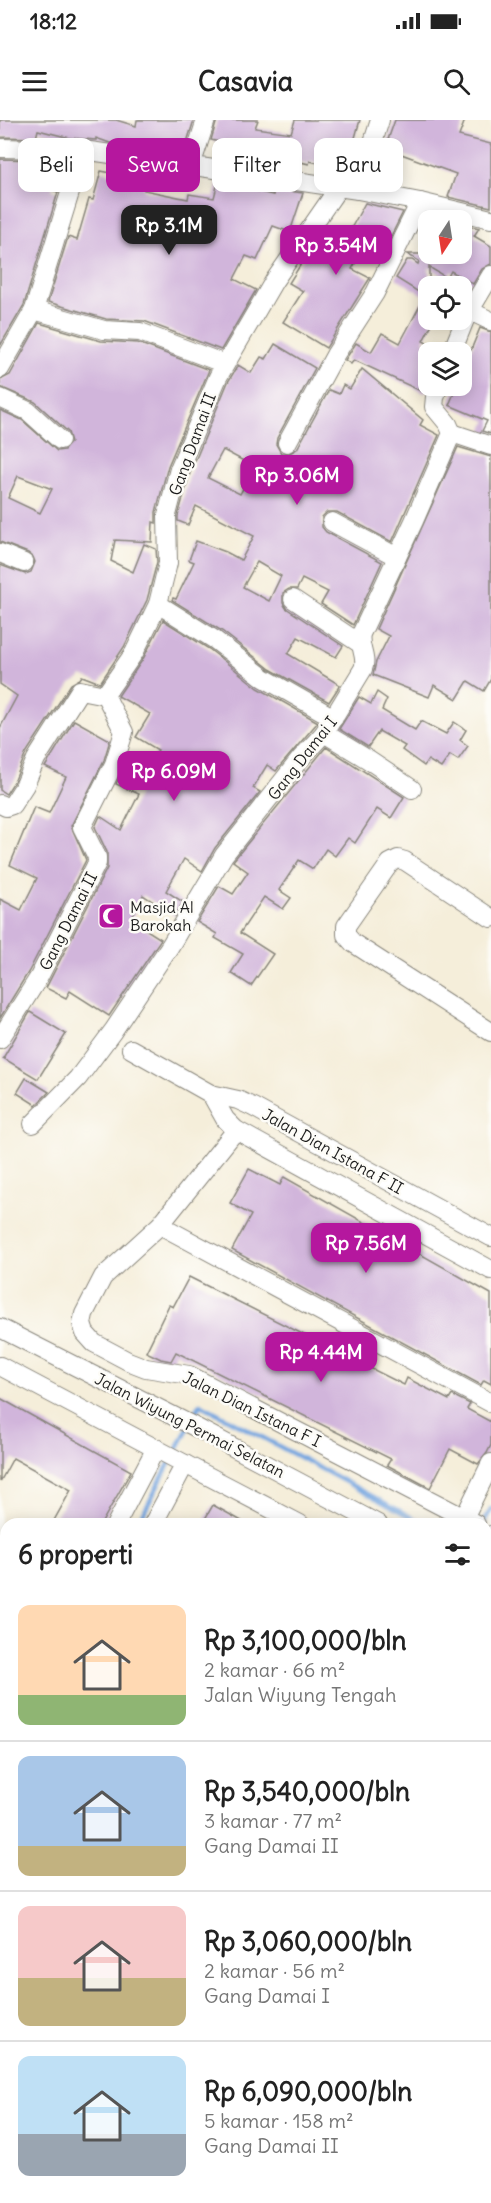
<!DOCTYPE html>
<html lang="id">
<meta charset="utf-8">
<style>
body{margin:0;font-family:Delius,sans-serif;background:#f2f2f2;color:#222;height:100vh;display:flex;flex-direction:column;font-size:22px;white-space:nowrap}
*{box-sizing:border-box;margin:0}
p{font-size:20px;color:#767676}
.icon{flex:none;width:33px;height:33px;fill:none;stroke:currentColor;stroke-width:2;stroke-linecap:round;stroke-linejoin:round}
.map{position:relative;flex:1;overflow:hidden}
.panel{position:absolute;left:0px;top:1398px;width:492px;height:686px;display:flex;flex-direction:column;background:#fff;border-radius:18px 18px 0 0;box-shadow:0 3px 15px #0003}
.panel>*{flex:none}
.hud{position:absolute;left:18px;top:18px;width:456px;height:54px;display:flex;gap:12px}
.needle{width:39px;rotate:192deg}
.controls{position:absolute;left:418px;top:90px;display:grid;gap:12px}
.controls a{display:grid;place-items:center;width:54px;height:54px;border-radius:12px;background:#fff;box-shadow:0 3px 15px #0003;font-size:30px}
.price{position:absolute;translate:-50% -51px;padding:0 14px;border-radius:12px;background:#b5179e;color:#fff;font-size:20px;line-height:39px;filter:drop-shadow(0 2px 3px #0008)}
.price::after{content:'';position:absolute;left:50%;top:36px;width:18px;height:14px;margin-left:-9px;background:inherit;clip-path:polygon(0 0,100% 0,50% 100%)}
.price.current{background:#222;color:#fff}
ul{padding:0;list-style:none}
li{display:flex;align-items:center;gap:18px;height:150px;padding:0 18px}
li+li{border-top:2px solid #e0e0e0}
li span{display:grid;place-items:center;flex:none;width:168px;height:120px;border-radius:12px;color:#555}
li>.icon{margin-inline-start:auto}
span .icon{width:72px;height:72px;fill:#fffc;stroke-width:1}
li b{font-size:26px}
h2{display:flex;justify-content:space-between;align-items:center;height:72px;padding:0 18px;font-size:26px}
.tag{padding:0 21px;border-radius:12px;background:#fff;box-shadow:0 3px 15px #0003;font-size:21px;line-height:54px}
.tag.current{background:#b5179e;color:#fff}
.status{display:flex;justify-content:space-between;align-items:center;height:42px;padding:0 30px;background:#fff;direction:ltr}
.status svg{height:16px;fill:currentColor}
header{display:flex;justify-content:space-between;align-items:center;height:78px;padding:0 18px;background:#fff;font-size:27px;font-weight:700}
.map>svg:first-child{display:block}
.lines{fill:none;stroke-linecap:round;stroke-linejoin:round}
.stream{stroke:#75a6e0;stroke-width:4.5}
.building{fill:#d1b5db;fill-rule:evenodd}
.street-casing{stroke:#88857b;stroke-width:20}
.street{stroke:#fff;stroke-width:18}
.labels{text-anchor:middle;stroke-width:5;stroke-linejoin:round;paint-order:stroke}
.street-label{font-size:16px;fill:#1c1c1c;stroke:#fdfcf7}
.poi-label{font-size:16px;fill:#1c1c1c;stroke:#fdfcf7;text-anchor:start}
</style>
<div class="status"><b>18:12</b><svg viewBox="0 0 49 12"><path d="M0 12V9h3v3zM5 12V6h3v6zM10 12V3h3v9zM15 12V0h3v12zM26 1h20v11H26zM47 4h2v5h-2z"/></svg></div>
<header><svg class="icon" aria-label="menu" viewBox="0 0 24 24"><path d="M4 6h16M4 12h16M4 18h16"/></svg>Casavia<svg class="icon" aria-label="search" viewBox="0 0 24 24"><circle cx="10" cy="10" r="6"/><path d="M15 15l6 6"/></svg></header>
<div class="map">
<svg width="491" height="2083" viewBox="0 0 491 2083">
<rect width="100%" height="100%" fill="#fdfcf7"/>
<filter id="ink" filterUnits="userSpaceOnUse"><feTurbulence type="fractalNoise" baseFrequency=".0167" numOctaves="2"/><feDisplacementMap in="SourceGraphic" scale="12" xChannelSelector="R" yChannelSelector="G"/><feConvolveMatrix kernelMatrix="1 2 1 2 8 2 1 2 1" color-interpolation-filters="sRGB"/></filter>
<filter id="wash" filterUnits="userSpaceOnUse"><feTurbulence type="fractalNoise" baseFrequency=".008" numOctaves="4" result="noise"/><feDisplacementMap in="SourceGraphic" scale="24" xChannelSelector="R" yChannelSelector="G"/><feGaussianBlur stdDeviation="1.35" result="paint"/><feColorMatrix in="noise" values="0 0 0 0 0 0 0 0 0 0 0 0 0 0 0 0 0 1.4 0 .05"/><feComposite in="paint" operator="in"/></filter>
<g filter="url(#wash)">
<rect width="100%" height="100%" fill="#f5eeda"/>
<g class="lines">
<g class="stream">
<polyline points="192,1300 200,1284 424,1404"/>
<polyline points="174,1335 188,1308"/>
<polyline points="138,1404 170,1342"/>
<polyline points="483,1404 491,1389"/>
<polyline points="0,1668 6,1657"/>
<polyline points="0,1947 6,1950"/>
<polyline points="247,2078 258,2083"/>
</g>
</g>
<g id="blocks">
<g class="building">
<polygon points="0,0 116,0 136,6 137,0 194,0 187,22 184,22 181,33 110,23 96,18 96,20 70,18 38,10 36,18 0,17"/>
<polygon points="217,0 258,0 255,8 291,13 295,0 360,0 346,50 310,41 309,44 211,20"/>
<polygon points="395,0 465,0 459,16 491,24 491,87 448,77 456,54 385,28"/>
<polygon points="0,39 39,40 58,45 52,70 58,72 24,185 0,226"/>
<polygon points="101,51 147,60 144,70 188,79 189,74 214,78 218,62 273,75 274,69 303,73 290,112 273,106 257,140 246,136 234,159 256,170 221,230 144,201 106,199 48,182 68,117 77,120 89,79 93,80"/>
<polygon points="365,83 403,92 386,126 370,117 352,149 370,158 326,228 283,202 303,171 289,163 316,120 338,132"/>
<polygon points="462,104 479,108 474,116 491,126 491,144 482,149 473,164 451,151 447,158 429,147 429,200 434,200 423,221 429,224 429,261 425,273 354,240 351,244 345,240 356,223 371,232 382,213 400,223 425,176 396,158 407,140 412,140 418,144 419,141 407,134 424,134 429,126 429,134 462,134"/>
<path d="M 39,203 L 101,221 L 138,223 L 209,250 L 168,346 L 156,392 L 156,403 L 153,402 L 152,422 L 115,420 L 111,441 L 133,452 L 144,424 L 156,429 L 157,442 L 147,480 L 124,527 L 100,563 L 82,556 L 80,559 L 71,564 L 26,633 L 15,660 L 6,674 L 0,670 L 0,608 L 17,576 L 0,564 L 0,445 L 25,454 L 31,452 L 35,442 L 33,437 L 28,433 L 0,422 L 0,290 L 22,300 L 57,331 L 64,330 L 71,322 L 68,312 L 35,282 L 0,267 L 0,260 L 10,255 ZM 18,356 L 52,369 L 40,393 L 8,378 Z"/>
<polygon points="480,208 491,212 491,314 482,311 487,301 449,285 457,266 462,266 462,252"/>
<path d="M 275,224 L 315,248 L 277,318 L 276,324 L 281,333 L 288,334 L 297,329 L 329,270 L 339,274 L 343,265 L 350,269 L 362,249 L 423,300 L 420,305 L 439,315 L 392,422 L 337,392 L 327,392 L 322,397 L 322,407 L 326,412 L 382,442 L 353,505 L 321,484 L 328,472 L 302,459 L 297,469 L 289,469 L 283,473 L 283,483 L 286,488 L 343,526 L 336,537 L 298,517 L 288,534 L 340,565 L 329,582 L 270,549 L 222,511 L 172,480 L 173,478 L 176,479 L 194,442 L 189,440 L 196,421 L 226,432 L 241,440 L 254,416 L 196,386 L 188,405 L 178,401 L 178,396 L 190,353 L 228,262 L 238,245 L 251,253 L 261,237 L 266,239 ZM 223,330 L 255,347 L 240,374 L 208,358 ZM 257,442 L 281,456 L 269,481 L 243,467 Z"/>
<polygon points="458,327 491,337 491,559 484,571 468,561 457,579 434,565 429,577 373,555 376,542 389,516 376,509"/>
<polygon points="163,500 209,529 258,568 318,602 276,651 267,645 253,668 260,672 215,728 202,751 184,739 166,771 183,782 175,796 143,775 131,800 161,819 109,896 70,871 66,878 46,868 107,748 107,732 95,707 100,696 121,710 139,674 116,664 124,649 141,657 158,630 136,617 150,594 118,576 143,539"/>
<polygon points="377,572 387,579 382,590 415,610 421,601 446,614 454,602 466,610 460,620 468,626 458,640 450,635 441,648 428,640 424,646 402,630 405,626 379,611 368,627 339,609 359,577 371,584"/>
<polygon points="74,600 110,620 104,640 71,706 86,740 29,851 0,898 0,779 21,790 37,758 10,745 34,687 49,693 66,657 45,647"/>
<polygon points="326,627 404,677 391,698 377,689 355,723 348,718 335,736 326,729 313,749 299,740 279,770 291,778 283,789 264,777 240,813 273,834 251,866 231,853 243,834 215,818 217,814 197,802 219,766 233,774 248,752 233,741"/>
<polygon points="30,892 66,914 38,959 3,938"/>
<polygon points="26,958 49,972 36,985 17,973"/>
<polygon points="249,1049 280,1065 284,1057 491,1174 491,1264 484,1260 481,1265 232,1130 251,1095 230,1083"/>
<polygon points="189,1157 404,1265 407,1258 449,1280 452,1275 470,1284 467,1289 491,1302 491,1325 487,1333 478,1344 450,1329 430,1368 387,1345 391,1339 176,1232 171,1241 161,1239 146,1232 169,1185 173,1187"/>
<polygon points="0,1278 131,1351 101,1404 52,1404 71,1370 13,1338 0,1362"/>
<polygon points="213,1385 247,1404 202,1404"/>
</g>
</g>
</g>
<g filter="url(#ink)">
<use href="#blocks" fill-opacity="0" stroke="#88857b" stroke-width="1.5"/>
<g class="lines">
<g class="street-casing">
<g id="street">
<polyline points="0,28 83,30 358,70 420,82 491,99"/>
<polyline points="191,46 206,0"/>
<polyline points="358,70 380,0"/>
<polyline points="34,190 104,210 140,212 225,244"/>
<polyline points="470,191 491,201"/>
<polyline points="452,232 466,197 491,155"/>
<polyline points="0,249 34,190 83,30"/>
<polyline points="0,278 28,291 60,320"/>
<polyline points="452,313 491,326"/>
<polyline points="287,323 335,235 375,173 420,82"/>
<polyline points="332,402 397,437"/>
<polyline points="0,433 24,443"/>
<polyline points="293,479 359,523"/>
<polyline points="158,484 215,520 264,558 334,598"/>
<polyline points="324,613 367,639 412,669"/>
<polyline points="0,684 6,687 12,685 25,665 36,639 80,570 105,575"/>
<polyline points="491,798 405,741 398,739 390,743 346,806 346,815 353,823 491,912"/>
<polyline points="0,919 39,857 97,743 97,737 82,707 114,644 124,612 105,575 134,533 158,484 168,443 167,395 179,349 218,257 274,161 339,67"/>
<polyline points="131,929 211,974 238,980 253,987 491,1117"/>
<polyline points="211,974 225,999 236,1010 491,1150"/>
<path d="M 33,1004 L 78,958 L 113,911 L 170,826 L 224,735 L 301,638 L 324,613 L 363,549 C 368,537 358,527 361,514 L 414,401 L 452,313 L 448,304 L 434,287 L 435,277 L 439,266"/>
<polyline points="236,1010 160,1105 103,1157 84,1194 82,1204 85,1213 94,1223 128,1241 146,1248 189,1255 476,1404"/>
<polyline points="160,1105 491,1283"/>
<polyline points="0,1208 197,1308 378,1404"/>
<polyline points="0,1246 185,1344"/>
<polyline points="116,1404 156,1328"/>
<polyline points="153,1404 185,1344 300,1404"/>
<polyline points="461,1404 491,1343"/>
<polyline points="486,1422 491,1415"/>
<polyline points="486,1460 491,1463"/>
<polyline points="486,1501 491,1504"/>
<polyline points="486,1557 491,1548"/>
<polyline points="0,1624 6,1614"/>
<polyline points="486,1628 491,1617"/>
<polyline points="0,1683 6,1672"/>
<polyline points="0,1696 6,1699"/>
<polyline points="486,1733 491,1735"/>
<polyline points="0,1926 6,1929"/>
<polyline points="486,1951 491,1953"/>
<polyline points="0,1975 6,1979"/>
<polyline points="0,2019 6,2022"/>
<polyline points="112,2078 123,2083"/>
<polyline points="188,2078 200,2083"/>
<polyline points="289,2078 299,2083"/>
<polyline points="159,2083 161,2078"/>
<polyline points="212,2083 215,2078"/>
<polyline points="236,2083 239,2078"/>
</g>
</g>
<use href="#street" class="street"/>
</g>
</g>
<defs>
<g id="mosque-square" transform="scale(1.35)"><rect x="-9" y="-9" width="18" height="18" rx="4" fill="#b5179e" stroke="#fdfcf7"/><path d="M3.5-4.9A6 6 0 1 0 3.5 4.9A5 5 0 1 1 3.5-4.9Z" fill="#fff"/></g>
</defs>
<g fill-rule="evenodd">
<use href="#mosque-square" x="111" y="796"/>
</g>
<g class="labels">
<g class="street-label">
<text transform="translate(192 324) rotate(-70)" y="6">Gang Damai II</text>
<text transform="translate(302 638) rotate(-52)" y="6">Gang Damai I</text>
<text transform="translate(68 801) rotate(-63)" y="6">Gang Damai II</text>
<text transform="translate(333 1031) rotate(29)" y="6">Jalan Dian Istana F II</text>
<text transform="translate(252 1289) rotate(26)" y="6">Jalan Dian Istana F I</text>
<text transform="translate(190 1305) rotate(27)" y="6">Jalan Wiyung Permai Selatan</text>
</g>
<g class="poi-label">
<text x="130" y="793">Masjid Al<tspan x="130" dy="18">Barokah</tspan></text>
</g>
</g>
</svg>
<div class="controls">
<a><svg class="needle" viewBox="-14 -14 28 28"><path d="M0-13l5 13h-10z" fill="#e53935"/><path d="M0 13l5-13h-10z" fill="#767676"/></svg></a>
<a><svg class="icon" aria-label="locate" viewBox="0 0 24 24"><circle cx="12" cy="12" r="6"/><path d="M12 2v4M12 18v4M2 12h4M18 12h4"/></svg></a>
<a><svg class="icon" aria-label="layers" viewBox="0 0 24 24"><path d="M12 4l9 5-9 5-9-5zM3 14l9 5 9-5"/></svg></a>
</div>
<b class="price current" style="left:169px;top:136px">Rp 3.1M</b>
<b class="price" style="left:336px;top:156px">Rp 3.54M</b>
<b class="price" style="left:297px;top:386px">Rp 3.06M</b>
<b class="price" style="left:174px;top:682px">Rp 6.09M</b>
<b class="price" style="left:366px;top:1154px">Rp 7.56M</b>
<b class="price" style="left:321px;top:1263px">Rp 4.44M</b>
<div class="hud">
<a class="tag">Beli</a>
<a class="tag current">Sewa</a>
<a class="tag">Filter</a>
<a class="tag">Baru</a>
</div>
<section class="panel">
<h2>6 properti<svg class="icon" aria-label="filters" viewBox="0 0 24 24"><path d="M4 7h16M4 17h16"/><circle cx="9" cy="7" r="2"/><circle cx="15" cy="17" r="2"/></svg></h2>
<ul>
<li><span style="background:linear-gradient(#ffd9b3 75%,#8fb573 0)"><svg class="icon" aria-label="home" viewBox="0 0 24 24"><path d="M3 11l9-7 9 7M6 9v11h12V9"/></svg></span><div><b>Rp 3,100,000/bln</b><p>2 kamar · 66 m²</p><p>Jalan Wiyung Tengah</p></div></li>
<li><span style="background:linear-gradient(#a9c7e8 75%,#c2b280 0)"><svg class="icon" aria-label="home" viewBox="0 0 24 24"><path d="M3 11l9-7 9 7M6 9v11h12V9"/></svg></span><div><b>Rp 3,540,000/bln</b><p>3 kamar · 77 m²</p><p>Gang Damai II</p></div></li>
<li><span style="background:linear-gradient(#f6c9c9 60%,#c2b280 0)"><svg class="icon" aria-label="home" viewBox="0 0 24 24"><path d="M3 11l9-7 9 7M6 9v11h12V9"/></svg></span><div><b>Rp 3,060,000/bln</b><p>2 kamar · 56 m²</p><p>Gang Damai I</p></div></li>
<li><span style="background:linear-gradient(#bfe0f5 65%,#9aa5b1 0)"><svg class="icon" aria-label="home" viewBox="0 0 24 24"><path d="M3 11l9-7 9 7M6 9v11h12V9"/></svg></span><div><b>Rp 6,090,000/bln</b><p>5 kamar · 158 m²</p><p>Gang Damai II</p></div></li>
</ul>
</section>
</div>
